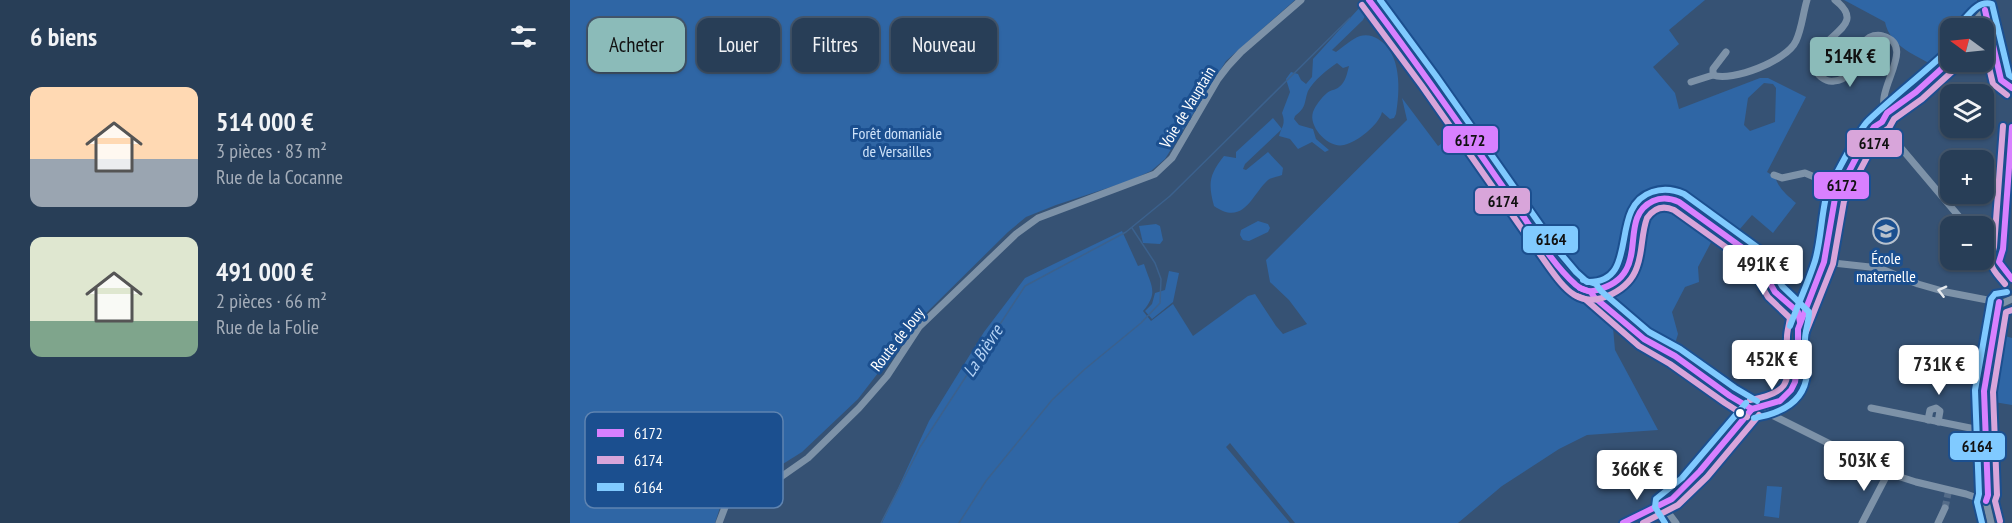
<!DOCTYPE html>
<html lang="fr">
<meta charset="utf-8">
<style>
body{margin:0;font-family:"PT Sans Narrow",sans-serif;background:#344961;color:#f1f3f6;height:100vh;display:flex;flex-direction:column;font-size:22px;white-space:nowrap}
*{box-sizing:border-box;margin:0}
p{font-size:20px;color:#a5aeba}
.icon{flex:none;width:33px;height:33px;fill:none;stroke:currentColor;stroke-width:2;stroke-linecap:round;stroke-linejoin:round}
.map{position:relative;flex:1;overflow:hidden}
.sheet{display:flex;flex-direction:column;background:#283e57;width:570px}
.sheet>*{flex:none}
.guide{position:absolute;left:18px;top:18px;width:570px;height:54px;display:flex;gap:12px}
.needle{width:39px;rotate:285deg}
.fabs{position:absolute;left:1370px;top:18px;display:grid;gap:12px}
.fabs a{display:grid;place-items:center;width:54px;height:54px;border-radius:12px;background:#283e57;box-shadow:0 2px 4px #0004,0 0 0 2px #44576d;font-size:30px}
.price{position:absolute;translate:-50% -51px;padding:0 14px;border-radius:6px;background:#fff;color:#222;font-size:20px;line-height:39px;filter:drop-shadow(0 2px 3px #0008)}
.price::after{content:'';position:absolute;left:50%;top:36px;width:18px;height:14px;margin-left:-9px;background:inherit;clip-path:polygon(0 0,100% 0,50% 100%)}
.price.selected{background:#8bbbb9;color:#111}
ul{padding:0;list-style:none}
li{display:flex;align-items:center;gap:18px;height:150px;padding:0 30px}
li span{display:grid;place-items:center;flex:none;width:168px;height:120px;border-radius:12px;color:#555}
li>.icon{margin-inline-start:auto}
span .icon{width:72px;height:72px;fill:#fffc;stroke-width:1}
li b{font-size:26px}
h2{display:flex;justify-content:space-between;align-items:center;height:72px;padding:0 30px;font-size:26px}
.pill{padding:0 21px;border-radius:12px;background:#283e57;box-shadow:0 2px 4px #0004,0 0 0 2px #44576d;font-size:21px;line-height:54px}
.pill.selected{background:#8bbbb9;color:#111}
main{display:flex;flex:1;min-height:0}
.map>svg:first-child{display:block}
.green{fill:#2f66a5;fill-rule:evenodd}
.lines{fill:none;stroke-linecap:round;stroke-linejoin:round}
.stream{stroke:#3b618d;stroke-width:1.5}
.minor-tunnel{stroke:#546c89;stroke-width:7;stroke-dasharray:7 3.5;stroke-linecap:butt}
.minor{stroke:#7d92a8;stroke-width:7}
.bus-1-casing{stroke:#1b4f8f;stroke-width:10}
.bus-2-casing{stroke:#1b4f8f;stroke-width:10}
.bus-3-casing{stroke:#1b4f8f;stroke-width:10}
.bus-1{stroke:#d880ff;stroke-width:6}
.bus-2{stroke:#d8a5da;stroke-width:6}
.bus-3{stroke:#80caff;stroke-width:6}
.oneway{stroke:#e5e9ee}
.bus-dot{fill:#fff;stroke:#1b4f8f;stroke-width:2}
.labels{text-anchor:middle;stroke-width:6;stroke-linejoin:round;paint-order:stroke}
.street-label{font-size:16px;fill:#fff;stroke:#1b4f8f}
.park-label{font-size:16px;fill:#cfe3fa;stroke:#1b4f8f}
.poi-label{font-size:16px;fill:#fff;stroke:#1b4f8f}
.water-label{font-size:18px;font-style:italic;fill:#b5d3f5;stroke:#1b4f8f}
.key{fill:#1b4f8f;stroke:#5f84b1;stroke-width:1.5}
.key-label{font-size:16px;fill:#fff}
.line-badge{stroke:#1b4f8f;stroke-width:2}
.pale-badge-label{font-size:16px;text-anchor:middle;font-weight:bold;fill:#111}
</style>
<main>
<section class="sheet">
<h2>6 biens<svg class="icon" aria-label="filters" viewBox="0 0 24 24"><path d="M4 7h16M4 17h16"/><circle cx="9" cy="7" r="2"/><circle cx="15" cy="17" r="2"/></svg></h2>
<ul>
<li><span style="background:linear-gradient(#ffd9b3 60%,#9aa5b1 0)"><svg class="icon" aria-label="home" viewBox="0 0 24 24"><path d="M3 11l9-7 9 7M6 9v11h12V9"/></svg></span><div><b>514 000 €</b><p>3 pièces · 83 m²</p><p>Rue de la Cocanne</p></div></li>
<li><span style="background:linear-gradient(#dfe7d0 70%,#7fa58c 0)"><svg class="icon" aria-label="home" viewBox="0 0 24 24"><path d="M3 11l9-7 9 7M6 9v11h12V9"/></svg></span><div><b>491 000 €</b><p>2 pièces · 66 m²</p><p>Rue de la Folie</p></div></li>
</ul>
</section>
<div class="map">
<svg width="1442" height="523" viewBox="0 0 1442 523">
<rect width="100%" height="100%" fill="#365274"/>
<g class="green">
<polygon points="0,0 725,0 656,61 595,159 581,171 559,181 486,205 456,217 438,232 348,321 288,399 232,452 192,477 164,488 153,498 145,523 0,523"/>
<path d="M 807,0 L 1135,0 L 1099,30 L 1109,44 L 1083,67 L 1105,93 L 1109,109 L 1190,78 L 1198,78 L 1236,97 L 1197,172 L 1205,177 C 1209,189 1217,195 1226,203 L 1203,233 L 1182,215 L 1163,237 L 1146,233 L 1128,267 L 1129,282 L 1115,287 L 1102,312 L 1108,334 L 1103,350 C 1072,328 1045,301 1012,282 L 879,107 L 885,104 L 886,96 L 877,94 L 872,90 ZM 1194,83 L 1203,84 L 1206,88 L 1205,122 L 1180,131 L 1174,125 L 1178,98 Z"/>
<path d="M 1274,0 L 1407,0 L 1407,7 L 1396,28 L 1380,28 L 1380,56 L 1368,68 C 1348,56 1320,47 1315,22 Z"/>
<path d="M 791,6 L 797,12 L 793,20 L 762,50 L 766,52 C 773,47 782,39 790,36 C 797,34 803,36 808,39 C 832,53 830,91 826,114 L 824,118 L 820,119 L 812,112 C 809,125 787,142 774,145 C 759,149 738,127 743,112 C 745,106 752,97 757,93 C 760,90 766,90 769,87 C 776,82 777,73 779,66 L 773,68 L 767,63 C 758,69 743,81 738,91 C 734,102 737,107 725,116 L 724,119 L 729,125 L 743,129 L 746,139 L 759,150 L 755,152 L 742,142 L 728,149 L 720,139 L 709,136 C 712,126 716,124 712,113 L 720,92 L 716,79 L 721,72 L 728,74 L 731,80 L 736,84 L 742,77 L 743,59 Z"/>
<path d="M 832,98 L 868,146 L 889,132 L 1001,288 L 1042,316 L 1045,350 L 1088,430 L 1017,435 L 989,449 L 932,486 L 888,523 L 725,523 L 660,443 L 656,447 L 720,523 L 312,523 L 359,421 L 414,332 L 455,278 L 552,231 L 568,266 L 574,264 C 581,286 589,292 573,311 L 581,321 L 603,304 L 623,336 L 678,296 L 685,294 L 706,326 L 713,334 L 737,324 L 719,300 L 700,282 L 696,260 L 837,120 Z"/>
<path d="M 703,118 L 712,129 L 675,164 L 673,169 L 676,170 L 698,152 L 713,168 L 712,175 C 708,177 702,177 698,180 C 682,194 674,227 644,206 C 638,183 639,175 654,156 L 666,158 L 666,152 Z"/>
<polygon points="688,221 698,224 700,228 698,232 679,241 673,240 670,235 671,230"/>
<polygon points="586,224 590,226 593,240 590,244 573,243 569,226"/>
<polygon points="599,271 609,273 603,302 582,319 575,311 582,304 585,293 595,290"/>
<polygon points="1428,334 1442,338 1442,405 1418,401 1419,380"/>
<polygon points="1197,486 1212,487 1209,518 1194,516"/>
</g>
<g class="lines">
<g class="stream">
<polyline points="311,523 350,447 455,286 556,232 600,196 780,18"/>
<polyline points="389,523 416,481 482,400 515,369 571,323 590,303 591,279 585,263 562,228"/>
</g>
<polyline class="minor-tunnel" points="1375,508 1379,489"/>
<g class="minor">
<polyline points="799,0 841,54 876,107 994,270 1013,290 1021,292 1024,297 1074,339 1105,356 1160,396 1182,409"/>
<path d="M 1265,0 C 1301,28 1245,34 1246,65 C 1246,70 1247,74 1251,77 C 1255,80 1259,82 1264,81 C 1286,80 1284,52 1296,40 C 1300,36 1307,34 1313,36 C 1349,46 1301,93 1317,113"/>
<polyline points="1413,0 1431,80 1442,88"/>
<polyline points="1399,28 1415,10"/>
<path d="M 1143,75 C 1162,82 1217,61 1226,41 C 1232,28 1233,13 1237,0"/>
<polyline points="1121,82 1143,75 1143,69 1156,52"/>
<polyline points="1312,122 1326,142 1397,226"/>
<polyline points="1442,127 1433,249 1429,262 1442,279"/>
<polyline points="1204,175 1212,178 1235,173 1270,188"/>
<polyline points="1413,244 1429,262"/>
<polyline points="1254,262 1309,268 1348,284 1376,292 1433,303 1442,299"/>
<path d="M 1021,292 C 1035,288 1048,283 1056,270 C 1069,249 1055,215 1081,201 C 1091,197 1099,197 1109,202 L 1185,257 L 1205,292 L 1228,312 L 1230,320"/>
<polyline points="1209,297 1239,299"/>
<polyline points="1188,408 1318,473 1346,482 1396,494 1416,501"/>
<polyline points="1301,408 1415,431"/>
<path d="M 1182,409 C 1212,405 1228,394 1228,362 C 1229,351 1226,340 1228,329 L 1254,262 L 1265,198 L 1297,137 L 1304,127 L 1312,122 L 1317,113 L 1346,92 L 1380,61"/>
<polyline points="1358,420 1360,410 1366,408 1370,411 1368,422"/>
<polyline points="1416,501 1418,495 1414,391 1429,302"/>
<polyline points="1416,501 1421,523"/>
<polyline points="1094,504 1097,511 1106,523"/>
<polyline points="149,523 157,502 171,490 208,479 238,458 289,408 317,376 349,327 446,234 468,218 585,174 602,158 648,79 658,66 671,52 731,0"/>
<polyline points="1053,523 1102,499 1130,471 1182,409"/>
<polyline points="1292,523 1318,473"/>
<polyline points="1368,523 1375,508"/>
</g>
<g class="bus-1-casing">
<g id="bus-1">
<path d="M 799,0 C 848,64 894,131 940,197 C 961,226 979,261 1006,285 C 1012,290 1018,293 1027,290 C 1038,287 1050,281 1056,270 C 1069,248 1055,214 1083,201 C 1092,197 1100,198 1109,202 L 1185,257 L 1205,292 L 1228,312 L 1230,322"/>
<polyline points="1415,10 1431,80 1442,88"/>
<polyline points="1442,127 1433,249 1429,262 1442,279"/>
<polyline points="1010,288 1021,292 1024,297 1074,339 1105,356 1160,396 1182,409"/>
<polyline points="1182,409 1210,401 1221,390 1225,382 1228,362 1228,329 1254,262 1265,198 1297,137 1304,127 1312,122 1317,113 1346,92 1380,61"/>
<polyline points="1416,501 1418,495 1414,391 1429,302"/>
<polyline points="1053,523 1102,499 1130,471 1182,409"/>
</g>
</g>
<g class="bus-2-casing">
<g id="bus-2">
<path d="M 792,5 L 852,86 L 976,263 C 994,288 1009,311 1042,294 C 1054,288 1063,279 1067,267 C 1073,251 1071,234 1077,218 C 1084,208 1093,205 1104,210 L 1178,263 L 1198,297 L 1220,318 C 1219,325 1217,331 1217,337 C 1215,375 1230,391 1180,400"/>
<polyline points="1413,42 1423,84 1437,95"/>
<path d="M 1433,126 L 1424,247 C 1418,268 1422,268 1435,284"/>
<polyline points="1007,296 1015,299 1069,346 1100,364 1155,403 1177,417"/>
<polyline points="1236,332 1263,264 1274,201 1305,142 1310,134 1319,128 1324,119 1352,99 1386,68"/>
<polyline points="1430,521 1425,501 1427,495 1423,392 1436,312 1442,310"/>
<polyline points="1073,523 1108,505 1137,477 1189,415"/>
</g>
</g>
<g class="bus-3-casing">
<g id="bus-3">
<path d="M 810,0 L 866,76 L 990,253 L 1006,272 L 1017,282 C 1072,284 1037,207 1082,192 C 1093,188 1103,189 1114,194 L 1191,250 L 1212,286 L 1239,312 C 1239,322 1235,331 1235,340 C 1235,351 1238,362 1237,373 C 1235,403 1208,414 1184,418"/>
<path d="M 1392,22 C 1400,13 1409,0 1422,4 L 1439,75 L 1442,77"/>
<polyline points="1013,280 1026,284 1031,291 1079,332 1110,349 1165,388 1187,401"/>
<path d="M 1220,326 C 1228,304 1238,283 1245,261 C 1251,241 1251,218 1256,197 C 1259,186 1290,128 1298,121 C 1322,98 1349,77 1374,54"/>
<polyline points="1095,523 1085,507 1086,499 1112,478 1176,403"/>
<polyline points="1412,523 1407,502 1409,494 1405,390 1421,299 1425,294 1437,292"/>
</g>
</g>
<use href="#bus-1" class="bus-1"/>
<use href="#bus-2" class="bus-2"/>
<use href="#bus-3" class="bus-3"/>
</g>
<defs><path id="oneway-chevron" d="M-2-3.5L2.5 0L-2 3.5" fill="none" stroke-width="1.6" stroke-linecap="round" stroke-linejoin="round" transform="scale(1.5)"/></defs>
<use class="oneway" href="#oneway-chevron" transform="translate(1372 291) rotate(-166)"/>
<defs>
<g id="school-ring" transform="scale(1.35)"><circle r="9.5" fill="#1b4f8f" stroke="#b9c2ce" stroke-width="1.5"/><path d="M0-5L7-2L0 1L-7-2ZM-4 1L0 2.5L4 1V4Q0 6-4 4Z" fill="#b9c2ce"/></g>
</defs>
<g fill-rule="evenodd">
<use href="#school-ring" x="1316" y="231"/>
</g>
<circle class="bus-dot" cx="1170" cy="413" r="5"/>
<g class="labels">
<g class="street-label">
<text transform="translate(617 107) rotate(-59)" y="6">Voie de Vauptain</text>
<text transform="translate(327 339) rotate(-52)" y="6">Route de Jouy</text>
</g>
<g class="park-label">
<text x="327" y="139">Forêt domaniale<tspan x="327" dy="18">de Versailles</tspan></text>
</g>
<g class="poi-label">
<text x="1316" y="264">École<tspan x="1316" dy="18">maternelle</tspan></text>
</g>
<g class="water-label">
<text transform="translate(413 351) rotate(-57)" y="6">La Bièvre</text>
</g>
</g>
<rect x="15" y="412" width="198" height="96" rx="9" class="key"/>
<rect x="27" y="429" width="27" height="8" fill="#d880ff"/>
<rect x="27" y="456" width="27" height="8" fill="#d8a5da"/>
<rect x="27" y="483" width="27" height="8" fill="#80caff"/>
<g class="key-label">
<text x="64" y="439">6172</text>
<text x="64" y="466">6174</text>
<text x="64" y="493">6164</text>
</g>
<g class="line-badge">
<rect x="872" y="125" width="57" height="29" rx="6" fill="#d880ff"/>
<rect x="1276" y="129" width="57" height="29" rx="6" fill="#d8a5da"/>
<rect x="1243" y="171" width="57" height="29" rx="6" fill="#d880ff"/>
<rect x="904" y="187" width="57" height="28" rx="6" fill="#d8a5da"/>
<rect x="952" y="225" width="57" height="29" rx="6" fill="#80caff"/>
<rect x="1379" y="432" width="57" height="29" rx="6" fill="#80caff"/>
</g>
<g class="pale-badge-label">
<text x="900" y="146">6172</text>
<text x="1304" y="149">6174</text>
<text x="1272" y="191">6172</text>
<text x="933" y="207">6174</text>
<text x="981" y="245">6164</text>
<text x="1407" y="452">6164</text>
</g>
</svg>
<div class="fabs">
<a><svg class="needle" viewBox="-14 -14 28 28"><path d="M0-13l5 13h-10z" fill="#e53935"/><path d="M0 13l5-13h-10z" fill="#a5aeba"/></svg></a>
<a><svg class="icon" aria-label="layers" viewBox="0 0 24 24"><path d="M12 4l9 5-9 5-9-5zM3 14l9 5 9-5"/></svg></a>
<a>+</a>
<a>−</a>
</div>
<b class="price selected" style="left:1280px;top:88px">514K €</b>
<b class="price" style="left:1193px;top:296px">491K €</b>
<b class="price" style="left:1202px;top:391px">452K €</b>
<b class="price" style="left:1369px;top:396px">731K €</b>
<b class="price" style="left:1294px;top:492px">503K €</b>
<b class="price" style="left:1067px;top:501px">366K €</b>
<div class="guide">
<a class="pill selected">Acheter</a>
<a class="pill">Louer</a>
<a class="pill">Filtres</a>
<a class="pill">Nouveau</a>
</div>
</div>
</main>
